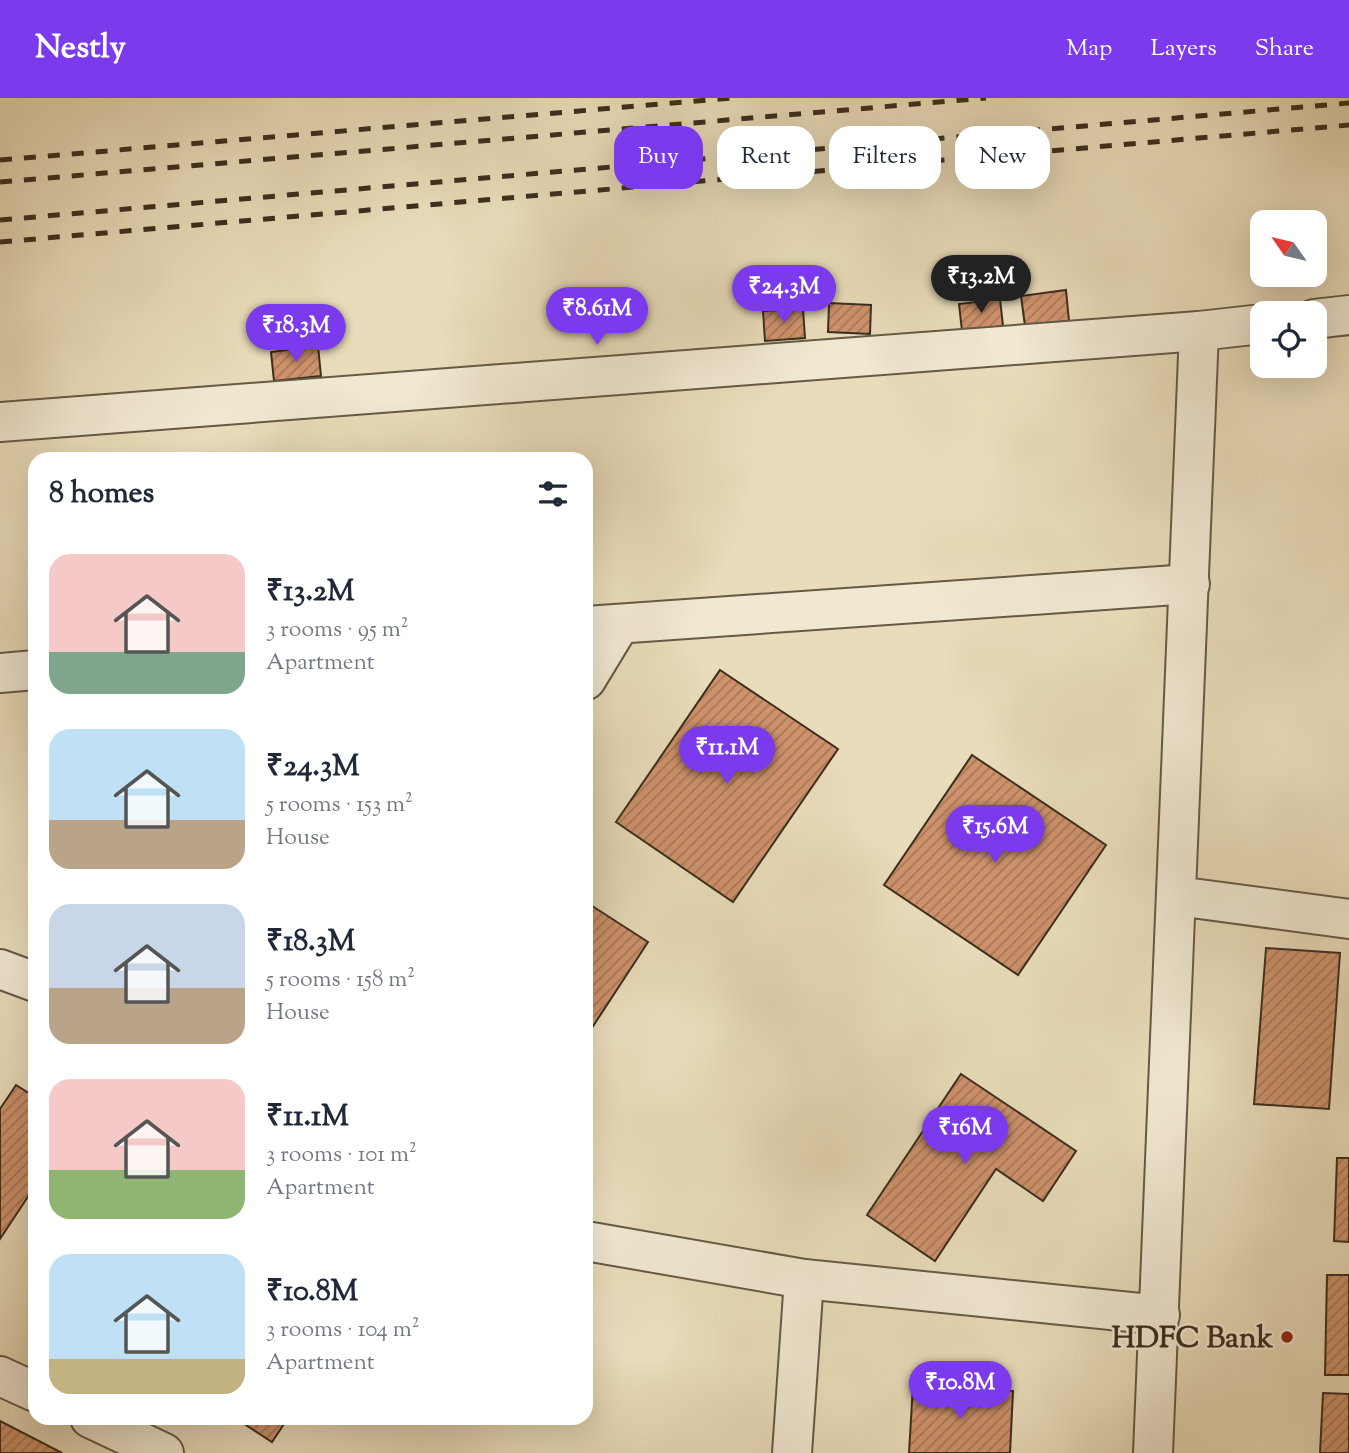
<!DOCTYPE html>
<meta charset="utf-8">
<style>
body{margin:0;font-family:"Sorts Mill Goudy",serif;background:#f2f2f3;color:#1f2937;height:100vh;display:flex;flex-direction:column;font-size:26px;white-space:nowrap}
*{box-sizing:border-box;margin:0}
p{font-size:23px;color:#747a83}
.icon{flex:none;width:38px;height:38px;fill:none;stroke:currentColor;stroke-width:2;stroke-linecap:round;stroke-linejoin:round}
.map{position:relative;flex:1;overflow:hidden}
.details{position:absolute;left:28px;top:354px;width:565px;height:973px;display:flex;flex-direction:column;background:#fff;border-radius:21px;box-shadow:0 7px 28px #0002}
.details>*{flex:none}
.hud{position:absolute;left:614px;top:28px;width:628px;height:63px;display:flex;gap:14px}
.needle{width:46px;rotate:304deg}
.tools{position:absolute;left:1250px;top:112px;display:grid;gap:14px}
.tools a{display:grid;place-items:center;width:77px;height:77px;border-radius:14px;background:#fff;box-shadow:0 7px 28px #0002;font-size:35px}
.price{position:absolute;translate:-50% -60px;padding:0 16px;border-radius:24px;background:#7c3aed;color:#fff;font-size:23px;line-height:46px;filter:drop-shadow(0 2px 4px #0008)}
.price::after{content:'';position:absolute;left:50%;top:42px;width:21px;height:16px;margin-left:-10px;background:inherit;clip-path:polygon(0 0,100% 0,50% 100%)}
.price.current{background:#222;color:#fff}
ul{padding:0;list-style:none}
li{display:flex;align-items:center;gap:21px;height:175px;padding:0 21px}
li span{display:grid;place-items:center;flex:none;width:196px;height:140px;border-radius:21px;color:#555}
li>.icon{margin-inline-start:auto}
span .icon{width:84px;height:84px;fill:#fffc;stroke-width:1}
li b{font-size:30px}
h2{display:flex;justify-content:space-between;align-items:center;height:84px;padding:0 21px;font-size:30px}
.pill{padding:0 24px;border-radius:21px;background:#fff;box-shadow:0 7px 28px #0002;font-size:24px;line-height:63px}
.pill.current{background:#7c3aed;color:#fff}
header{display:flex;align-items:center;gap:42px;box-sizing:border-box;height:98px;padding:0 35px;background:#7c3aed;color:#fff}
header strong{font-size:33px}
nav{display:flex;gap:38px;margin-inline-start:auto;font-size:24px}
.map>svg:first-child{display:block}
.building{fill:url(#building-hatch);stroke:#3b2e1f;stroke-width:2}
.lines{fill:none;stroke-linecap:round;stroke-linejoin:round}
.minor-casing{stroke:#665a46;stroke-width:42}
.minor{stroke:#f1e8d2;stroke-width:38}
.rail{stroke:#3b2e1f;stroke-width:5;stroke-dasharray:12 12;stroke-linecap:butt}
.poi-dot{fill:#8f2418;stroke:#f1e8d2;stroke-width:2.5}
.labels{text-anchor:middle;stroke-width:5;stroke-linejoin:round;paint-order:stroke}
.poi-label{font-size:30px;font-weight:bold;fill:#3b2e1f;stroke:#f1e8d2;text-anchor:end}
</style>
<header>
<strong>Nestly</strong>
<nav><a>Map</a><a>Layers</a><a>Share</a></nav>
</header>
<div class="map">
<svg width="1349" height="1355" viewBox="0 0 1349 1355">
<defs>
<pattern id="building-hatch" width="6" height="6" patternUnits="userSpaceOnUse" patternTransform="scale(1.75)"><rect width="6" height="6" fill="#ce926c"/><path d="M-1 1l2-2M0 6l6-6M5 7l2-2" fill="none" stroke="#a87858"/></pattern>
</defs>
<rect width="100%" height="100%" fill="#e9dcba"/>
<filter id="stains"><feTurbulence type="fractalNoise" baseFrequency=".00286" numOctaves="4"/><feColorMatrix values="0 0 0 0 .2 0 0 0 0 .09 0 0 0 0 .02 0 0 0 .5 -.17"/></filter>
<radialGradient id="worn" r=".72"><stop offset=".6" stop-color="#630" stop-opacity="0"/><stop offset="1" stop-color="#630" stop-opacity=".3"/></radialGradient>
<g class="building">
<polygon points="1066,192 1069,223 1025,228 1021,198"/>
<polygon points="1000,201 1003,228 962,233 959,206"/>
<polygon points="829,205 871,207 870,236 828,234"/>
<polygon points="803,211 805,240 765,243 763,213"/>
<polygon points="318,248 321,278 274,283 271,254"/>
<polygon points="720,572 838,651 733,804 616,724"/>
<polygon points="972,657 1106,747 1018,877 884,787"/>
<polygon points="586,804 648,844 586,939"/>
<polygon points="1266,850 1340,855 1329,1011 1254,1006"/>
<polygon points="961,976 1076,1053 1043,1103 996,1071 935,1163 867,1117"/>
<polygon points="16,987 35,999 35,1088 0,1141 0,1011"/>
<polygon points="1337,1060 1349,1060 1349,1144 1334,1143"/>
<polygon points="1327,1177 1349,1177 1349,1277 1325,1277"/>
<polygon points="913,1287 1013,1293 1010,1355 909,1355"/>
<polygon points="1323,1295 1349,1296 1349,1355 1320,1355"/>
<polygon points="235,1320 288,1320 272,1344"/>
<polygon points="0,1323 62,1355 0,1355"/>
</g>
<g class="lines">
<g class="minor-casing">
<g id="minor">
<polyline points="1314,221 1349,217"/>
<polyline points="0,324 1199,233 1262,226"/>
<polyline points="586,528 1190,486"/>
<polyline points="0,575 35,572"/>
<polyline points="586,582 620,526"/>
<polyline points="1177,798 1349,821"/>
<polyline points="0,871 35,884"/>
<polyline points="586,1143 804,1181 1160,1217"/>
<polyline points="0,1278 35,1294"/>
<polyline points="90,1320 164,1355"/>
<polyline points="792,1355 804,1181"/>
<polyline points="1153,1355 1199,233"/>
</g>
</g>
<use href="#minor" class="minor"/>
<g class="rail">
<polyline points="0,62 732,0"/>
<polyline points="0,84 986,0"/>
<polyline points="0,122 1349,5"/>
<polyline points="0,144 1349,27"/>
</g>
</g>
<circle class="poi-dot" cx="1287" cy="1239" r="7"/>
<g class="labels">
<g class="poi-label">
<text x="1273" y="1249">HDFC Bank</text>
</g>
</g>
<rect width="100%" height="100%" filter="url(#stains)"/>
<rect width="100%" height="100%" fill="url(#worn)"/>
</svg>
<div class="tools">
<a><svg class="needle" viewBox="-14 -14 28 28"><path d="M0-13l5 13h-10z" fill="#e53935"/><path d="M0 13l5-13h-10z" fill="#747a83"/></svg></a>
<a><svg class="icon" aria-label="locate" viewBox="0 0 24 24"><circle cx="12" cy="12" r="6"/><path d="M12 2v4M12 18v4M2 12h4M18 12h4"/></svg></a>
</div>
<b class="price current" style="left:981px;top:217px">₹13.2M</b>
<b class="price" style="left:784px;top:227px">₹24.3M</b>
<b class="price" style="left:597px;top:249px">₹8.61M</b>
<b class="price" style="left:296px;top:266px">₹18.3M</b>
<b class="price" style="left:727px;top:688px">₹11.1M</b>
<b class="price" style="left:995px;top:767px">₹15.6M</b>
<b class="price" style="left:965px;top:1068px">₹16M</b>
<b class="price" style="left:960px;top:1323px">₹10.8M</b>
<div class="hud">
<a class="pill current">Buy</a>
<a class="pill">Rent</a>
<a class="pill">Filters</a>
<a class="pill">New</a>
</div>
<section class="details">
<h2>8 homes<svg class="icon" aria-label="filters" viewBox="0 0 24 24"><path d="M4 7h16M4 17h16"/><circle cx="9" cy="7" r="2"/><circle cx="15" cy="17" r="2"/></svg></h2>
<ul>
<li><span style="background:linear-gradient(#f6c9c9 70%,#7fa58c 0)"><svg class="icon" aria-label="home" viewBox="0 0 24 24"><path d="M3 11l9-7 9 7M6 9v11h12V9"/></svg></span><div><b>₹13.2M</b><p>3 rooms · 95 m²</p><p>Apartment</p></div></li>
<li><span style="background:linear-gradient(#bfe0f5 65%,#b9a48a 0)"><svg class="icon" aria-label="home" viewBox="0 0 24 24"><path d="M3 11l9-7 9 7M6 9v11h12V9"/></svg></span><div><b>₹24.3M</b><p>5 rooms · 153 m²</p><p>House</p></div></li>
<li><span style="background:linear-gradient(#c9d6e8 60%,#b9a48a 0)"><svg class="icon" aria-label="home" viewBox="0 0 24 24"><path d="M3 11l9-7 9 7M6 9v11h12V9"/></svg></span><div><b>₹18.3M</b><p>5 rooms · 158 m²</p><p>House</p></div></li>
<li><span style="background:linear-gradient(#f6c9c9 65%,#8fb573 0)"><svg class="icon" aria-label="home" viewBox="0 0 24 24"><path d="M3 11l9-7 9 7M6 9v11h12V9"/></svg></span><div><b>₹11.1M</b><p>3 rooms · 101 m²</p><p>Apartment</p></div></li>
<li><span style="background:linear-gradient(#bfe0f5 75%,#c2b280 0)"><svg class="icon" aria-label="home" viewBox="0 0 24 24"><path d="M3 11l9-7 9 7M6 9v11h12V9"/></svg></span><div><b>₹10.8M</b><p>3 rooms · 104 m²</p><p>Apartment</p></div></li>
</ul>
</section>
</div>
